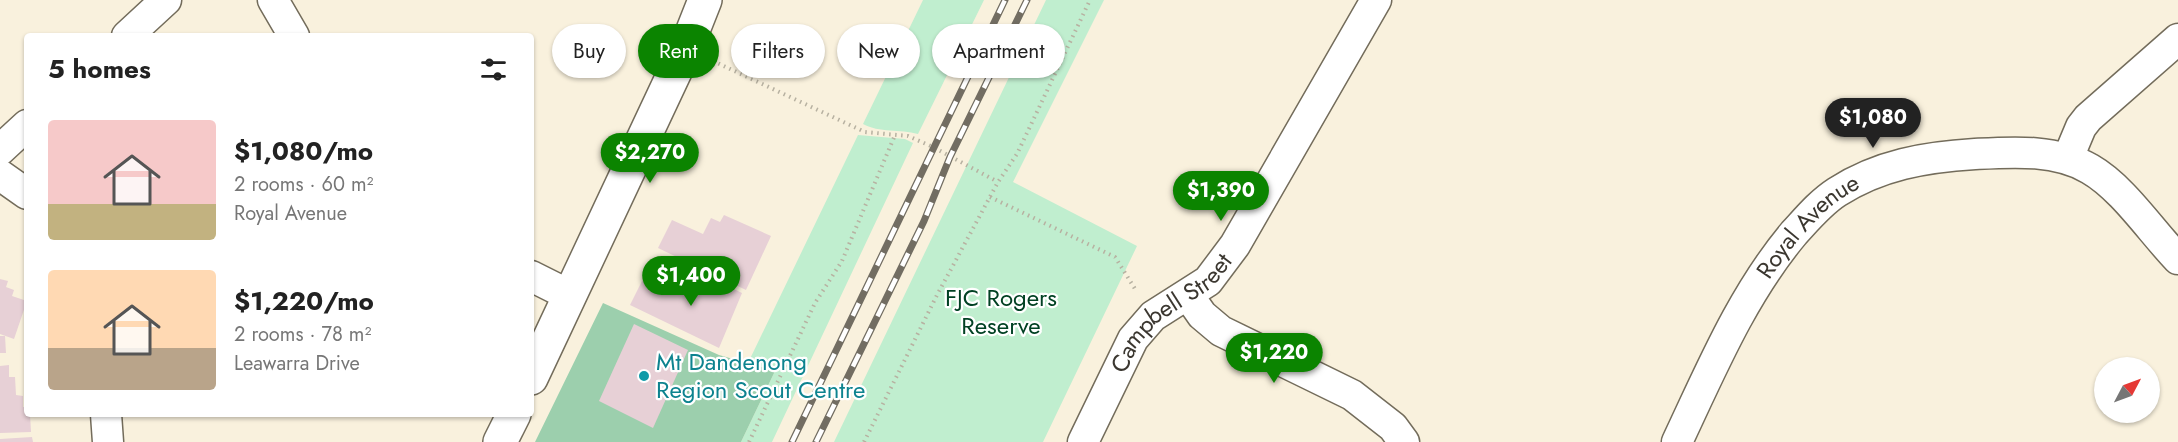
<!DOCTYPE html>
<meta charset="utf-8">
<style>
body{margin:0;font-family:Jost,sans-serif;background:#f2f2f2;color:#222;height:100vh;display:flex;flex-direction:column;font-size:22px;white-space:nowrap}
*{box-sizing:border-box;margin:0}
p{font-size:20px;color:#767676}
.icon{flex:none;width:33px;height:33px;fill:none;stroke:currentColor;stroke-width:2;stroke-linecap:round;stroke-linejoin:round}
.map{position:relative;flex:1;overflow:hidden}
.side{position:absolute;left:24px;top:33px;width:510px;height:384px;display:flex;flex-direction:column;background:#fff;border-radius:6px;box-shadow:0 2px 4px #0004}
.side>*{flex:none}
.top-card{position:absolute;left:552px;top:24px;width:570px;height:54px;display:flex;gap:12px}
.needle{width:39px;rotate:49deg}
.fabs{position:absolute;left:2094px;top:357px;display:grid;gap:12px}
.fabs a{display:grid;place-items:center;width:66px;height:66px;border-radius:50%;background:#fff;box-shadow:0 2px 4px #0004;font-size:30px}
.price{position:absolute;translate:-50% -51px;padding:0 14px;border-radius:21px;background:#0b8400;color:#fff;font-size:20px;line-height:39px;filter:drop-shadow(0 2px 3px #0008)}
.price::after{content:'';position:absolute;left:50%;top:36px;width:18px;height:14px;margin-left:-9px;background:inherit;clip-path:polygon(0 0,100% 0,50% 100%)}
.price.on{background:#222;color:#fff}
ul{padding:0;list-style:none}
li{display:flex;align-items:center;gap:18px;height:150px;padding:0 24px}
li span{display:grid;place-items:center;flex:none;width:168px;height:120px;border-radius:6px;color:#555}
li>.icon{margin-inline-start:auto}
span .icon{width:72px;height:72px;fill:#fffc;stroke-width:1}
li b{font-size:26px}
h2{display:flex;justify-content:space-between;align-items:center;height:72px;padding:0 24px;font-size:26px}
.pill{padding:0 21px;border-radius:27px;background:#fff;box-shadow:0 2px 4px #0004;font-size:21px;line-height:54px}
.pill.on{background:#0b8400;color:#fff}
.map>svg:first-child{display:block}
.green{fill:#c0eecf}
.forest{fill:#9ccfad}
.building{fill:#e7d0d6}
.lines{fill:none;stroke-linecap:round;stroke-linejoin:round}
.street-casing{stroke:#736c5b;stroke-width:33}
.secondary-casing{stroke:#736c5b;stroke-width:36}
.path{stroke:#b7b1a1;stroke-width:4;stroke-dasharray:1.5 4.5;stroke-linecap:butt}
.street{stroke:#fff;stroke-width:30}
.secondary{stroke:#fff;stroke-width:33}
.rail-casing{stroke:#726d62;stroke-width:7}
.rail{stroke:#fff;stroke-width:4.5;stroke-dasharray:14;stroke-linecap:butt}
.culture-dot{fill:#0f9aa8;stroke:#fff;stroke-width:2}
.labels{text-anchor:middle;stroke-width:4.5;stroke-linejoin:round;paint-order:stroke}
.street-label{font-size:24px;fill:#3b3730;stroke:#fff}
.park-label{font-size:24px;fill:#014123;stroke:#fff}
.culture-label{font-size:24px;fill:#0d838f;stroke:#fff;text-anchor:start}
</style>
<div class="map">
<svg width="2178" height="442" viewBox="0 0 2178 442">
<rect width="100%" height="100%" fill="#f9f1dd"/>
<g class="green">
<path d="M 923,0 L 984,0 L 918,134 C 900,129 879,133 863,124 Z"/>
<polygon points="1046,0 1104,0 1013,182 1137,246 1043,442 834,442"/>
<polygon points="858,135 905,139 913,143 772,442 741,442 775,371 748,363"/>
</g>
<polygon class="forest" points="603,303 719,355 775,371 741,442 535,442"/>
<g class="building">
<polygon points="724,215 771,236 746,290 658,248 672,220 703,234 711,218 720,222"/>
<polygon points="684,274 707,286 711,278 742,293 719,348 630,305 644,277 676,291"/>
<polygon points="0,279 8,281 6,287 14,290 12,296 27,301 14,339 0,334"/>
<polygon points="634,324 688,350 653,428 599,401"/>
<polygon points="0,336 5,336 6,353 0,353"/>
<polygon points="9,365 9,377 15,377 16,395 23,396 23,407 27,407 27,414 30,414 31,432 0,433 0,366"/>
<polygon points="32,437 33,442 0,442 0,439"/>
</g>
<g class="lines">
<g class="street-casing">
<g id="street">
<polyline points="273,0 294,36"/>
<polyline points="127,36 166,0"/>
<polyline points="0,150 27,125"/>
<polyline points="2068,158 2081,127 2088,118 2178,39"/>
<polyline points="0,175 27,194"/>
<polyline points="531,276 569,295"/>
<polyline points="1188,295 1202,315 1221,331 1352,395 1393,427 1404,442"/>
<polyline points="106,414 108,442"/>
<path id="s1" d="M 1083,442 L 1133,339 L 1153,316 L 1208,281 L 1235,245 L 1376,0"/>
<path id="s2" d="M 1677,442 C 1711,370 1742,295 1794,233 C 1807,219 1820,203 1837,192 C 1879,165 1925,157 1975,154 C 2013,152 2056,149 2090,169 C 2123,188 2151,231 2178,259"/>
</g>
</g>
<g class="secondary-casing">
<g id="secondary">
<polyline points="531,378 686,48 705,0"/>
<polyline points="500,442 514,414"/>
</g>
</g>
<g class="path">
<polyline points="713,61 865,132 908,136 933,147 998,182"/>
<polyline points="990,197 1115,257 1137,292"/>
<polyline points="749,442 815,303 842,261 895,135"/>
<polyline points="864,442 936,297 998,182 1017,154 1090,0"/>
</g>
<use href="#street" class="street"/>
<use href="#secondary" class="secondary"/>
<g class="rail-casing">
<g id="rail">
<polyline points="792,442 1005,0"/>
<polyline points="816,442 924,221 950,157 1027,0"/>
</g>
</g>
<use href="#rail" class="rail"/>
</g>
<circle class="culture-dot" cx="644" cy="376" r="6"/>
<g class="labels">
<g class="street-label">
<text dy="8" stroke="none"><textPath href="#s2" startOffset="255">Royal Avenue</textPath></text>
<text dy="8" stroke="none"><textPath href="#s1" startOffset="160">Campbell Street</textPath></text>
</g>
<g class="park-label">
<text x="1001" y="306">FJC Rogers<tspan x="1001" dy="28">Reserve</tspan></text>
</g>
<g class="culture-label">
<text x="656" y="370">Mt Dandenong<tspan x="656" dy="28">Region Scout Centre</tspan></text>
</g>
</g>
</svg>
<div class="fabs">
<a><svg class="needle" viewBox="-14 -14 28 28"><path d="M0-13l5 13h-10z" fill="#e53935"/><path d="M0 13l5-13h-10z" fill="#767676"/></svg></a>
</div>
<b class="price on" style="left:1873px;top:149px">$1,080</b>
<b class="price" style="left:650px;top:184px">$2,270</b>
<b class="price" style="left:1221px;top:222px">$1,390</b>
<b class="price" style="left:691px;top:307px">$1,400</b>
<b class="price" style="left:1274px;top:384px">$1,220</b>
<div class="top-card">
<a class="pill">Buy</a>
<a class="pill on">Rent</a>
<a class="pill">Filters</a>
<a class="pill">New</a>
<a class="pill">Apartment</a>
</div>
<section class="side">
<h2>5 homes<svg class="icon" aria-label="filters" viewBox="0 0 24 24"><path d="M4 7h16M4 17h16"/><circle cx="9" cy="7" r="2"/><circle cx="15" cy="17" r="2"/></svg></h2>
<ul>
<li><span style="background:linear-gradient(#f6c9c9 70%,#c2b280 0)"><svg class="icon" aria-label="home" viewBox="0 0 24 24"><path d="M3 11l9-7 9 7M6 9v11h12V9"/></svg></span><div><b>$1,080/mo</b><p>2 rooms · 60 m²</p><p>Royal Avenue</p></div></li>
<li><span style="background:linear-gradient(#ffd9b3 65%,#b9a48a 0)"><svg class="icon" aria-label="home" viewBox="0 0 24 24"><path d="M3 11l9-7 9 7M6 9v11h12V9"/></svg></span><div><b>$1,220/mo</b><p>2 rooms · 78 m²</p><p>Leawarra Drive</p></div></li>
</ul>
</section>
</div>
